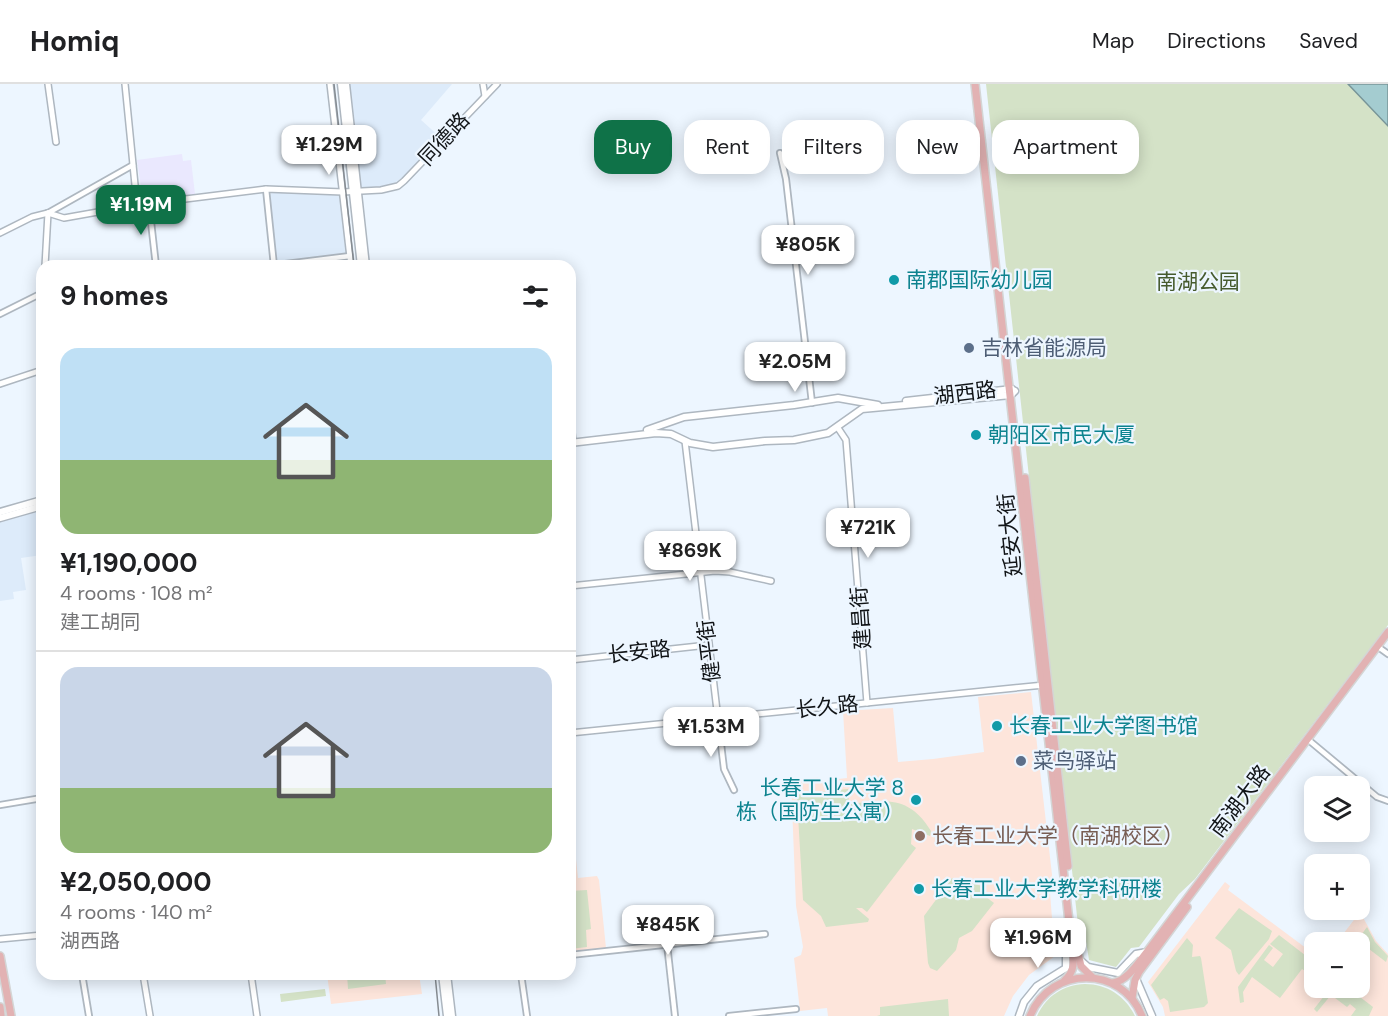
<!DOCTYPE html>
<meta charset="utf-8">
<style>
body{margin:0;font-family:"DM Sans","Noto Sans SC",sans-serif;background:#f2f2f2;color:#202124;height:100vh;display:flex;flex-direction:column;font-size:22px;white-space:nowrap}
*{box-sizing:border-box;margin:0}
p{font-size:20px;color:#757577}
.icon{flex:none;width:33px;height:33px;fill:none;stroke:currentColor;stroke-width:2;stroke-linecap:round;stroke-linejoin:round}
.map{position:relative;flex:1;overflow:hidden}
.panel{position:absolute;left:36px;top:176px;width:540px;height:720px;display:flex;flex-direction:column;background:#fff;border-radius:18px;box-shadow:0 3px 15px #0003}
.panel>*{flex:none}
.banner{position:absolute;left:594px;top:36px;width:570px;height:54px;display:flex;gap:12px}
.tools{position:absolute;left:1304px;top:692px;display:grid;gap:12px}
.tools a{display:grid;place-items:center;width:66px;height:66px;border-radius:12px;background:#fff;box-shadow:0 3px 15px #0003;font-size:30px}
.price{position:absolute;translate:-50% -51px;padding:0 14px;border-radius:12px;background:#fff;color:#222;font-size:20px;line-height:39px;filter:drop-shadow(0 2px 3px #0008)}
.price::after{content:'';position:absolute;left:50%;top:36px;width:18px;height:14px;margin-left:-9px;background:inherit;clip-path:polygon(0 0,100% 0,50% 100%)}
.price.current{background:#0f7248;color:#fff}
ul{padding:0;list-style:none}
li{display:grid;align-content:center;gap:12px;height:318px;padding:0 24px}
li+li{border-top:2px solid #e0e0e0}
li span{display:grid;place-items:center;height:186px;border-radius:18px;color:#555}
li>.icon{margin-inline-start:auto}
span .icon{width:108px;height:108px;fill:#fffc;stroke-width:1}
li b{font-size:26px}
h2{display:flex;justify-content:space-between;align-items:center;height:72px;padding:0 24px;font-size:26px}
.chip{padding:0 21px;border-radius:18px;background:#fff;box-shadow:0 3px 15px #0003;font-size:21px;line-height:54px}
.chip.current{background:#0f7248;color:#fff}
header{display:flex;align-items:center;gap:36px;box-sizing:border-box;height:84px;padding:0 30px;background:#fff;border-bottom:2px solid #e0e0e0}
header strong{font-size:28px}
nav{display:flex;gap:33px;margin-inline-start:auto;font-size:21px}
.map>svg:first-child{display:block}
.built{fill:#ddebfa}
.education{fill:#fde5db}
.medical{fill:#eae8fe}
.green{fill:#d4e2c7}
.water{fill:#a4ccd0;stroke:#789598;stroke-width:1.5}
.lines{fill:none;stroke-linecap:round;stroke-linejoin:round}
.minor-casing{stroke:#aeb7c0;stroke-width:8}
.tertiary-casing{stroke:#aeb7c0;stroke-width:8}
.secondary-casing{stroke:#aeb7c0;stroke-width:9}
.primary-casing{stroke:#d4d5d5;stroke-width:10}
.minor{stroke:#fff;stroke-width:4.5}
.tertiary{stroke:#fff;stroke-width:5}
.secondary{stroke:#fff;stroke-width:6}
.primary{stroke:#e2b2b3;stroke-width:7}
.tram{stroke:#868c92;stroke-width:1.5}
.culture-dot{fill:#0f9aa8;stroke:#edf6ff;stroke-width:2}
.service-dot{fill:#5c6f8a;stroke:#edf6ff;stroke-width:2}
.education-dot{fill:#8d6e63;stroke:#edf6ff;stroke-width:2}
.labels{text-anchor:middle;stroke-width:4.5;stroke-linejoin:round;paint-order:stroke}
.street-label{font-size:21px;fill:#111417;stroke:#edf6ff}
.culture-label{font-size:21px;fill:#0d838f;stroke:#edf6ff;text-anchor:start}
.park-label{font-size:21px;fill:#465b2e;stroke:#edf6ff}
.service-label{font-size:21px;fill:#4e5e75;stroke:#edf6ff;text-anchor:start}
.education-label{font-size:21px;fill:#785e54;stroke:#edf6ff;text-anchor:start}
</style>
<header>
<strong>Homiq</strong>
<nav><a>Map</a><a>Directions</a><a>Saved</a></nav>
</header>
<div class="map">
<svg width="1388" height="932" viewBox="0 0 1388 932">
<rect width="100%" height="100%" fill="#edf6ff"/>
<g class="built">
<polygon points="349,0 452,0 421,36 441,54 406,91 393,100 384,103 361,103"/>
<polygon points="272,108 338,111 341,116 347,169 277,178 270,111"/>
<polygon points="42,424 42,471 21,474 26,506 13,508 14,515 0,517 0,438"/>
</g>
<g class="education">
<polygon points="1031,608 1054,808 1050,809 1055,872 1029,891 1013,912 1004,932 828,932 827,924 800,927 794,874 801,871 803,863 796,822 791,696 818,693 821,697 847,694 843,627 893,624 898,678 933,675 984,668 978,613"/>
<polygon points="570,718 578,794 597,792 599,796 606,864 570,868"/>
<polygon points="1225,798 1230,802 1228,806 1314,870 1314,903 1359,903 1359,858 1337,858 1360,828 1376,857 1388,870 1388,932 1165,932 1163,923 1148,898"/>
<polygon points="327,890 419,890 422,910 331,920"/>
</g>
<polygon class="medical" points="182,70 183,77 191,76 195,110 143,117 137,76"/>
<g class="green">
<polygon points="986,0 1388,0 1388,541 1195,795 1179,810 1139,863 1131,864 1116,883 1089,876 1085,851 1078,841"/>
<path d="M 848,705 L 849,720 C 886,716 909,711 931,747 L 930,752 L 912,745 L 911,760 L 916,764 L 867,828 L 862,824 L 856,824 L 869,835 L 868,838 L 826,843 L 821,832 L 803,816 L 797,714 L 800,710 Z"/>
<polygon points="952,794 986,803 986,813 994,819 972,847 959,854 956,866 937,887 930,884 928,879 924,832"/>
<polygon points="587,806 591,845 586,846 587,863 570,865 570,807"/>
<polygon points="1239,824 1272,847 1269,855 1239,891 1236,887 1231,866 1215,854"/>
<polygon points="1367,843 1375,858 1388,872 1386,878 1369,865 1359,877 1359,858 1356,858"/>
<polygon points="1279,851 1314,878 1314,893 1302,885 1280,914 1252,893 1243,908 1244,918 1240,919 1238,903 1269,861 1273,864 1264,876 1273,883 1283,870 1270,860"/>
<polygon points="1187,854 1193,861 1192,873 1200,872 1201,874 1208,919 1204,923 1170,928 1168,917 1164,914 1160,916 1151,901"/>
<polygon points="347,890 385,890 386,900 348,905"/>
<path d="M 1085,900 C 1107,900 1125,912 1135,932 L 1037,932 C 1046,912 1063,901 1085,900 Z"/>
<polygon points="1331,903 1347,903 1373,923 1369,932 1351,932 1356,925 1350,920 1347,923 1331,911 1317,928 1314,925"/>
<polygon points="325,905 326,912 281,918 280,910"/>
<polygon points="948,915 949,932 877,932 880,931 880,923"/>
</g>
<polygon class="water" points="1348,0 1388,0 1388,42"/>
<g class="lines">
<g class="minor-casing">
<g id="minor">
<polyline points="780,69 786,95 812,319"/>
<polyline points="266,105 274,182"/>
<polyline points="149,120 156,182"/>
<polyline points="48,129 133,81"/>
<polyline points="269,182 350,172"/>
<polyline points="0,230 42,209"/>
<polyline points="570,331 573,358"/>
<polyline points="1381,565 1388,570"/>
<polyline points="718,635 724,685 734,706"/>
<polyline points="1311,658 1377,713 1388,717"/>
<polyline points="0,721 42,714"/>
<polyline points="667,860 675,932"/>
<polyline points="570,871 765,850"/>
<polyline points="82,890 89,932"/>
<polyline points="521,890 527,932"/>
<polyline points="729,932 796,925"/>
</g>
</g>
<g class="tertiary-casing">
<g id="tertiary">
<polyline points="48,0 56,58"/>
<polyline points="125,0 137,121"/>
<polyline points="330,0 351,182"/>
<polyline points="483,0 485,12"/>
<polyline points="48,129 64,134 137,121 266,105 343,108 381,106 398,102 404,97 497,0"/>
<polyline points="0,149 32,133 48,129"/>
<polyline points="45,182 48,129"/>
<polyline points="0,300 42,286"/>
<polyline points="838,344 846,356 867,619"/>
<polyline points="685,357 718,635"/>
<polyline points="570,502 715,487 730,488 771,497"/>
<polyline points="570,576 708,561"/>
<polyline points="570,649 1044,601"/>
<polyline points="0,855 42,851"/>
<polyline points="143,890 150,932"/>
<polyline points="251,890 257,932"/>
</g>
</g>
<g class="secondary-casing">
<g id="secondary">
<polyline points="341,0 361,182"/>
<polyline points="346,0 366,182"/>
<polyline points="906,317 1012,305"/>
<polyline points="647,346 684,333 794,321 838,314 878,321"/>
<polyline points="570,359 656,349 671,350 690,359 713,363 765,357 794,356 828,349 862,325 1011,311 1015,307"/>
<polyline points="0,428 42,416"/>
<polyline points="0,434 42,422"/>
<polyline points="1079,875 1088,883 1118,889 1136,870 1147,868"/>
<polyline points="442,890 447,932"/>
<polyline points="447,890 452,932"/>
<polyline points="1137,897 1152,932"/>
<polyline points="1019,932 1024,918 1037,902 1066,884 1066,861 1070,848"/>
</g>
</g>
<g class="primary-casing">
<g id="primary">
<path d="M 975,0 L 1072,864 C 1074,877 1075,887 1065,896"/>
<polyline points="1025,394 1068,782"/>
<polyline points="1077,865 1081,882 1092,893"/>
<polyline points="0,872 11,932"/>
<path d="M 1113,899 C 1128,896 1138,879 1147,868 L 1388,548"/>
<polyline points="1132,914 1135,896 1139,888 1187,823"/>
<polyline points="0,923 1,932"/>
<path d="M 1030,932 C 1051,881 1122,881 1142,932"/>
</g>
</g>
<use href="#minor" class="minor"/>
<use href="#tertiary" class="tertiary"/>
<use href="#secondary" class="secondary"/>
<use href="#primary" class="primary"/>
<g class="tram">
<polyline points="334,0 354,182"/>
<polyline points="435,890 439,932"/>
</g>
</g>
<g class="culture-dot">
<circle cx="894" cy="196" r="6"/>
<circle cx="976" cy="351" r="6"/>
<circle cx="997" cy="642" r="6"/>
<circle cx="916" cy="716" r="6"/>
<circle cx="919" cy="805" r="6"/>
</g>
<g class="service-dot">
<circle cx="969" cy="264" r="6"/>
<circle cx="1021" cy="677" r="6"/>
</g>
<circle class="education-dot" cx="920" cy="752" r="6"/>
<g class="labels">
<g class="street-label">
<text transform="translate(444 55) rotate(-47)" y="7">同德路</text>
<text transform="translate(965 309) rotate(-7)" y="7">湖西路</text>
<text transform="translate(1010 451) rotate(-96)" y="7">延安大街</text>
<text transform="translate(861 534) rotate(-94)" y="7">建昌街</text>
<text transform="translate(709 567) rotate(-97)" y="7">健平街</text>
<text transform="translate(639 568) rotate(-6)" y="7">长安路</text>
<text transform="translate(827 623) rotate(-6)" y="7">长久路</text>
<text transform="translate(1240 717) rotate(-53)" y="7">南湖大路</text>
</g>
<g class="culture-label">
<text x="906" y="203">南郡国际幼儿园</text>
<text x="988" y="358">朝阳区市民大厦</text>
<text x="1009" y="649">长春工业大学图书馆</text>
<text x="904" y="711" text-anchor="end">长春工业大学 8<tspan x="904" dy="24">栋（国防生公寓）</tspan></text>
<text x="931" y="812">长春工业大学教学科研楼</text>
</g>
<g class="park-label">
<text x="1198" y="205">南湖公园</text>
</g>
<g class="service-label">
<text x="981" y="271">吉林省能源局</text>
<text x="1033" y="684">菜鸟驿站</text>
</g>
<g class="education-label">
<text x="932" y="759">长春工业大学（南湖校区）</text>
</g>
</g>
</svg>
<div class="tools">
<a><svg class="icon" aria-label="layers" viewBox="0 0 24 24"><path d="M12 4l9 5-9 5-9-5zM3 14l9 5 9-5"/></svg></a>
<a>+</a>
<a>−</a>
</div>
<b class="price" style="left:329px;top:92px">¥1.29M</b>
<b class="price current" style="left:141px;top:152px">¥1.19M</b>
<b class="price" style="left:808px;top:192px">¥805K</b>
<b class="price" style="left:795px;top:309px">¥2.05M</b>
<b class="price" style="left:868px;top:475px">¥721K</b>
<b class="price" style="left:690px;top:498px">¥869K</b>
<b class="price" style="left:711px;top:674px">¥1.53M</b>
<b class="price" style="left:668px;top:872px">¥845K</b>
<b class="price" style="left:1038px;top:885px">¥1.96M</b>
<div class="banner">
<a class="chip current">Buy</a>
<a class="chip">Rent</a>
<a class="chip">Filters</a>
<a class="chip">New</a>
<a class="chip">Apartment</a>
</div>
<section class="panel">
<h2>9 homes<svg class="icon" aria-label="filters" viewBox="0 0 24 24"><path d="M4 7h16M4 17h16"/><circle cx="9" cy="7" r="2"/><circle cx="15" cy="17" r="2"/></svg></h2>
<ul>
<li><span style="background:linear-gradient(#bfe0f5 60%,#8fb573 0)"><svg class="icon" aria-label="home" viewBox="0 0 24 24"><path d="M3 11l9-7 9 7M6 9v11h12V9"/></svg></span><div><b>¥1,190,000</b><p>4 rooms · 108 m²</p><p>建工胡同</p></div></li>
<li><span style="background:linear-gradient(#c9d6e8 65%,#8fb573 0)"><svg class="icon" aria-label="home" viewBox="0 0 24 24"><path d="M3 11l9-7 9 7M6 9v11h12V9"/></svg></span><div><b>¥2,050,000</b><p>4 rooms · 140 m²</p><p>湖西路</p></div></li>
</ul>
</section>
</div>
